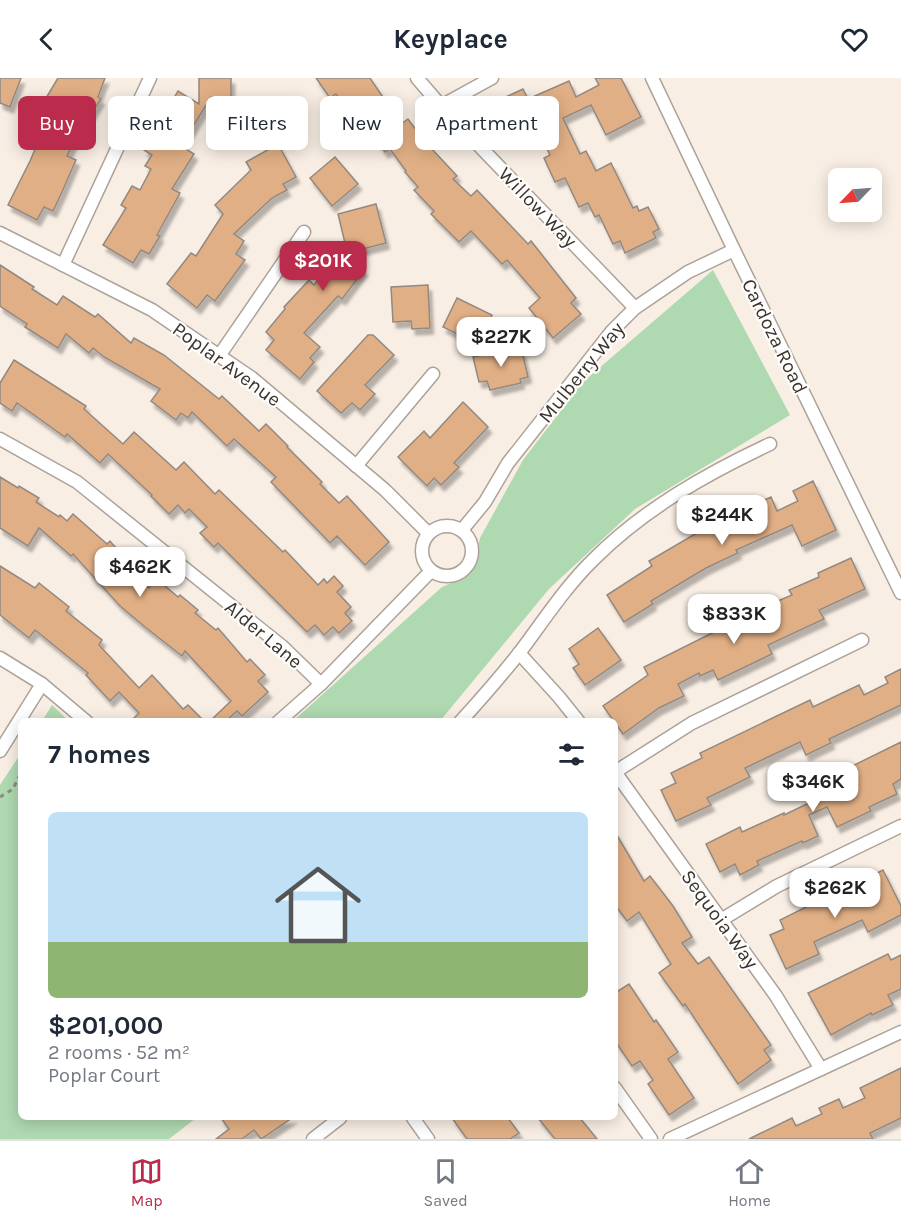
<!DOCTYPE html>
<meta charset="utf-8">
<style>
body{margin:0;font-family:Karla,sans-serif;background:#f6f6f7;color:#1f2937;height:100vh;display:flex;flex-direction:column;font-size:22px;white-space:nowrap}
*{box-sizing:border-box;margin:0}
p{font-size:20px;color:#747a83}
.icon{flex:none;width:33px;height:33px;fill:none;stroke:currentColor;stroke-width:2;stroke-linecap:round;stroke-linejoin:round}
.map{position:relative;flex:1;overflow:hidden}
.drawer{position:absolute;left:18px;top:640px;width:600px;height:402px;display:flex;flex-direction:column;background:#fff;border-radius:9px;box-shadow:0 3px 15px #0003}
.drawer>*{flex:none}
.hud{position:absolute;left:18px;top:18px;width:600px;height:54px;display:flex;gap:12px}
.needle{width:39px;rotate:245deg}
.fabs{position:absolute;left:828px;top:90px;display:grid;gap:12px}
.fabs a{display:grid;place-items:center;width:54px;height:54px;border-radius:9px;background:#fff;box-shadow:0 3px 15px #0003;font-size:30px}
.price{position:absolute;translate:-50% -51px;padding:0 14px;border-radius:12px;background:#fff;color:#222;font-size:20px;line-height:39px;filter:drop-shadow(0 2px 3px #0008)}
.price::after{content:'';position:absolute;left:50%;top:36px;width:18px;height:14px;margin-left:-9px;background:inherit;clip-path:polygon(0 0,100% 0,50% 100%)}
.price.on{background:#bb2b4b;color:#fff}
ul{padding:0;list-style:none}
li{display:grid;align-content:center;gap:12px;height:318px;padding:0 30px}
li+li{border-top:2px solid #e0e1e3}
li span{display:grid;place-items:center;height:186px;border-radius:9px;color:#555}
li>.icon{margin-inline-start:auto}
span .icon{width:108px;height:108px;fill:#fffc;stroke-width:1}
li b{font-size:26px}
h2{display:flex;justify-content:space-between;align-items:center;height:72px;padding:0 30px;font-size:26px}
.chip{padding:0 21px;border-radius:9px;background:#fff;box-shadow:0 3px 15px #0003;font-size:21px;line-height:54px}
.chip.on{background:#bb2b4b;color:#fff}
header{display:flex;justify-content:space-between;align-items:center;height:78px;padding:0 30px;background:#fff;font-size:27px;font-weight:700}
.menu{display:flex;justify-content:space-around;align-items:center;height:84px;border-top:2px solid #e0e1e3;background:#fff;font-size:16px;color:#747a83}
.menu a{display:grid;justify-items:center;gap:3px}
.menu .on{color:#bb2b4b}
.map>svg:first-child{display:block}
.green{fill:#afd9b0}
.building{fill:#e1af85;stroke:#938981;stroke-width:1.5;filter:url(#shadow)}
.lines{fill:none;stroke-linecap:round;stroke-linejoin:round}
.minor-casing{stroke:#aca299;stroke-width:15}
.path{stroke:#928b84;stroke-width:3;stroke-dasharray:4.5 4.5;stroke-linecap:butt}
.minor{stroke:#fff;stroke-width:12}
.labels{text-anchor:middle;stroke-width:4.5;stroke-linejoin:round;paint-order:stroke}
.street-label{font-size:20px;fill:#383430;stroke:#fffdfb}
</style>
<header><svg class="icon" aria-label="back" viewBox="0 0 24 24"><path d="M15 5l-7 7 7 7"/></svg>Keyplace<svg class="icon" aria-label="heart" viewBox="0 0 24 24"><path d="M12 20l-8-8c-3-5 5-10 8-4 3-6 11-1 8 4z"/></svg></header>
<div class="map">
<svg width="901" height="1061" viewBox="0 0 901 1061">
<defs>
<filter id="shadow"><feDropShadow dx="3.5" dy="6" stdDeviation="1.5" flood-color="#0004"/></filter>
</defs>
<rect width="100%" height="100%" fill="#f8eee4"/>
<g class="green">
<polygon points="713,192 790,337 635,431 549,511 440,643 293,643 442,509 467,498 475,486 480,460 523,382 583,304"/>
<polygon points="52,627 69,643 42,643"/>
<polygon points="21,675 21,1040 196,1040 169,1061 0,1061 0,707"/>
</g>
<g class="building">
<polygon points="0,0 21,0 10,29 0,25"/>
<polygon points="58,0 105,0 98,19 101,21 88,41 82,37 69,59 75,61 67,78 76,82 62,114 53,133 44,129 37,142 8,127 30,83 50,36 40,30"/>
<polygon points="199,0 231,0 231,19 211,19 181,68 194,76 172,111 180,115 157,157 160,158 149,176 141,172 133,185 103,167 126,130 121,127 132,108 140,112 151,91 145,88 152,77 144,72 178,13 199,26"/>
<polygon points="316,0 370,0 401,46 408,41 430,71 431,70 457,98 453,101 471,118 477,112 528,166 531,163 576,220 571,225 581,236 553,260 529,230 540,220 507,182 502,186 471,153 459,164 431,136 434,133 414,112 418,109 405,94 406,93 390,71 385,74 367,50 354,59 344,45 352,39 336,16 330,20"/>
<polygon points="595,0 621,0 641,39 606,57 591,27 563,40 580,76 586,73 596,93 611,85 633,130 637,128 639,133 648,129 659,151 653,154 656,160 625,175 620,163 613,166 599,137 595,139 588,125 579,129 565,100 555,104 544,80 550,77 546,69 558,63 546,35 507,54 493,25 523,11 528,21 569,3 576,19 599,7"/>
<polygon points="278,66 296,99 283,106 287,112 272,120 234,156 244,163 236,176 245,182 215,223 207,217 197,230 167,206 191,175 196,178 223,136 215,127 251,92 246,84"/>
<polygon points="335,79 358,106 332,128 310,100"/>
<polygon points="376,126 386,165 343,176 364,192 342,221 338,218 304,255 320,269 310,280 314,284 300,301 266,272 274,262 266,254 285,231 284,229 309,202 314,207 345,165 338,136"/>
<polygon points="0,187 34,209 32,211 57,227 63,218 95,239 98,236 131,265 134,260 164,277 219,321 222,318 259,353 266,346 288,368 287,369 322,404 320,406 339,425 347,418 389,464 365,487 337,458 330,465 271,404 276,399 234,361 227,368 192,334 188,340 181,335 176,342 151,323 160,311 104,279 93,270 89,275 66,256 58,270 25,249 27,246 0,228"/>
<polygon points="428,207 430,250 412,251 411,243 393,244 391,209"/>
<polygon points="457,220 492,237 478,266 443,249"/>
<polygon points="368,257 373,257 394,277 365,307 375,316 360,332 352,325 341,335 317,313"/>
<polygon points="512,270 513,275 522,273 528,299 520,301 521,305 490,312 487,303 479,304 473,279"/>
<polygon points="14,282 86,328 84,331 123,366 134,354 176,392 184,384 215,416 219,412 283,474 285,472 318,507 324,501 327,505 334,498 343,508 337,514 351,529 345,535 352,543 339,555 333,549 324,557 315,547 307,554 218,465 214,469 200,455 207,449 189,431 185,435 178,427 169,436 151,418 152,417 108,376 100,385 67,356 65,359 17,325 12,333 0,325 0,305"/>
<polygon points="463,324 488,349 454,385 459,389 441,407 434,400 427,408 398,379 424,353 430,360"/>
<polygon points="0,399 18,410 19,408 39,420 36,424 59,439 60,437 67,443 73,436 107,466 110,463 122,477 120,479 149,510 157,501 178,519 180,517 198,532 195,535 216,552 218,550 247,584 250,581 265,597 258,603 268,614 242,638 237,633 225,644 209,644 231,623 185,573 182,578 145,549 120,528 73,476 71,478 39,450 28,468 0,450"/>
<polygon points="813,403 836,452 802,468 792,447 736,472 738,475 706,490 651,523 653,526 624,544 607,517 652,488 649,483 702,452 698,444 718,434 721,441 771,419 777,433 798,423 793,413"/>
<polygon points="851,480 865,511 819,532 824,541 768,567 772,576 718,602 713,592 700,598 699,595 678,606 684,618 659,630 623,656 603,628 648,597 644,589 766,528 792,517 789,512 819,499 818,495"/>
<polygon points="0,488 35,510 39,505 69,529 66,533 102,562 99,567 139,610 152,597 183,631 188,627 205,644 130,644 139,635 119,614 110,623 86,597 88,595 35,552 29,560 0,537"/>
<polygon points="598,550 621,582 585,607 573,590 579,586 569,571"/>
<polygon points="901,591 901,627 829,661 831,665 806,677 800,664 745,690 750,699 707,720 711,727 676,743 661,712 676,705 671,695 702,680 700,675 810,622 813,629 859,607 864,617 888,605 885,599"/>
<polygon points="901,664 901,701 893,706 897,716 869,729 871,733 837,749 827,729 809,737 818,758 803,765 802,763 757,783 759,787 740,797 735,786 720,794 706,766 740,749 742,754 784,735 784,737 832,714 826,701"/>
<polygon points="615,754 644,803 650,798 673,828 692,859 682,865 698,886 709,879 771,967 764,972 771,982 738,1006 685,926 683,928 659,895 671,886 639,834 627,843 615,827"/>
<polygon points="883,792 901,828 901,837 868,854 862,842 814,864 819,876 786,891 770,857 784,851 780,842 834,815 837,821 845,817 846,821 867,810 863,802"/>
<polygon points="888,876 891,882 901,877 901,911 888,917 893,927 872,937 871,935 831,957 808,915"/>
<polygon points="629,906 654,944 656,942 678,974 668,981 694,1020 669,1037 648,1006 653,1002 640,983 632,988 615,963 615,915"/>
<polygon points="901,990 901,1040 870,1055 873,1061 749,1061 792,1040 796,1048 822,1036 819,1030 839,1021 843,1030 865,1020 860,1010"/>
<polygon points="221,1040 292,1040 261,1061 254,1052 242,1061 216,1061 229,1051"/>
<polygon points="452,1040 508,1040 519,1055 510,1061 467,1061"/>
<polygon points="538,1040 580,1040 597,1061 555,1061"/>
</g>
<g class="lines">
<g class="minor-casing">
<g id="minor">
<polyline points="417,0 441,28 635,230"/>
<polyline points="652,0 734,172 901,515"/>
<polyline points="441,28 492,0"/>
<polyline points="0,155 152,232 252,300 385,412 428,455"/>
<polyline points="63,187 150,0"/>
<polyline points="219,278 304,154"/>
<polyline points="0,361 77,404 283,569 321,606"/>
<polyline points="356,388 433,296"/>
<circle cx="447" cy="473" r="25"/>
<polyline points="462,452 485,424 508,385 612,253 635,230 688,194 734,172"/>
<polyline points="519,575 559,619 579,644"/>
<polyline points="0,580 42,606 87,644"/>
<polyline points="278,644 321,606 431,493"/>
<path d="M 460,644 C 481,621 501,598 520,574 C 544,542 566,508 594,481 C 644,431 706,396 770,366"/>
<polyline points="0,673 42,606"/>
<polyline points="615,694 776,918 821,991"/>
<polyline points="615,694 692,645 862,562"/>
<polyline points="721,842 777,808 901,748"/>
<polyline points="615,1010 651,1061"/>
<polyline points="413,1040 428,1061"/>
<polyline points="313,1061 340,1040"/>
<polyline points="670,1061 901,954"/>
</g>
</g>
<polyline class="path" points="0,719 13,711 21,694"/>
<use href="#minor" class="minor"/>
</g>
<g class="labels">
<g class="street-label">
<text transform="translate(538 129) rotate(46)" y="7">Willow Way</text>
<text transform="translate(775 258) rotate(64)" y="7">Cardoza Road</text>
<text transform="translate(227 286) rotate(36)" y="7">Poplar Avenue</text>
<text transform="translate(581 294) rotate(-51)" y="7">Mulberry Way</text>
<text transform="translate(264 556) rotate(40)" y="7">Alder Lane</text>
<text transform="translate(720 841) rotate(54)" y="7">Sequoia Way</text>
</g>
</g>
</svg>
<div class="fabs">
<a><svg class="needle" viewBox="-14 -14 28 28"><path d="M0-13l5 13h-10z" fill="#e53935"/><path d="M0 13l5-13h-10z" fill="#747a83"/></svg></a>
</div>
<b class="price on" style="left:323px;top:214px">$201K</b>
<b class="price" style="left:501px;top:290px">$227K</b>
<b class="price" style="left:722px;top:468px">$244K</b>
<b class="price" style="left:140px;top:520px">$462K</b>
<b class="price" style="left:734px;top:567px">$833K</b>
<b class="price" style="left:813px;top:735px">$346K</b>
<b class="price" style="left:835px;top:841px">$262K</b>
<div class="hud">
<a class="chip on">Buy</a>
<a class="chip">Rent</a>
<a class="chip">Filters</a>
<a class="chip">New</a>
<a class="chip">Apartment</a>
</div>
<section class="drawer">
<h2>7 homes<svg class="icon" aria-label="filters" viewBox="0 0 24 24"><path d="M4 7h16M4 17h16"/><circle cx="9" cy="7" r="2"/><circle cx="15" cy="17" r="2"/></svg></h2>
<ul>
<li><span style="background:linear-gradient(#bfe0f5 70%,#8fb573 0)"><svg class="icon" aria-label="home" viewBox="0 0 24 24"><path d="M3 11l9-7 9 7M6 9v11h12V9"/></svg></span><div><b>$201,000</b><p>2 rooms · 52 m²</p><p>Poplar Court</p></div></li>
</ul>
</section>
</div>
<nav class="menu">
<a class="on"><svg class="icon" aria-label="map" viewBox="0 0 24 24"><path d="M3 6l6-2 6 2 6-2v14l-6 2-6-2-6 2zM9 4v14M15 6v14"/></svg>Map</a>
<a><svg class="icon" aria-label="saved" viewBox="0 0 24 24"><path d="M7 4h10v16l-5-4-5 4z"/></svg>Saved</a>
<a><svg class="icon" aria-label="home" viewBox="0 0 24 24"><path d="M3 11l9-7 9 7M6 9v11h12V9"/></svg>Home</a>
</nav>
